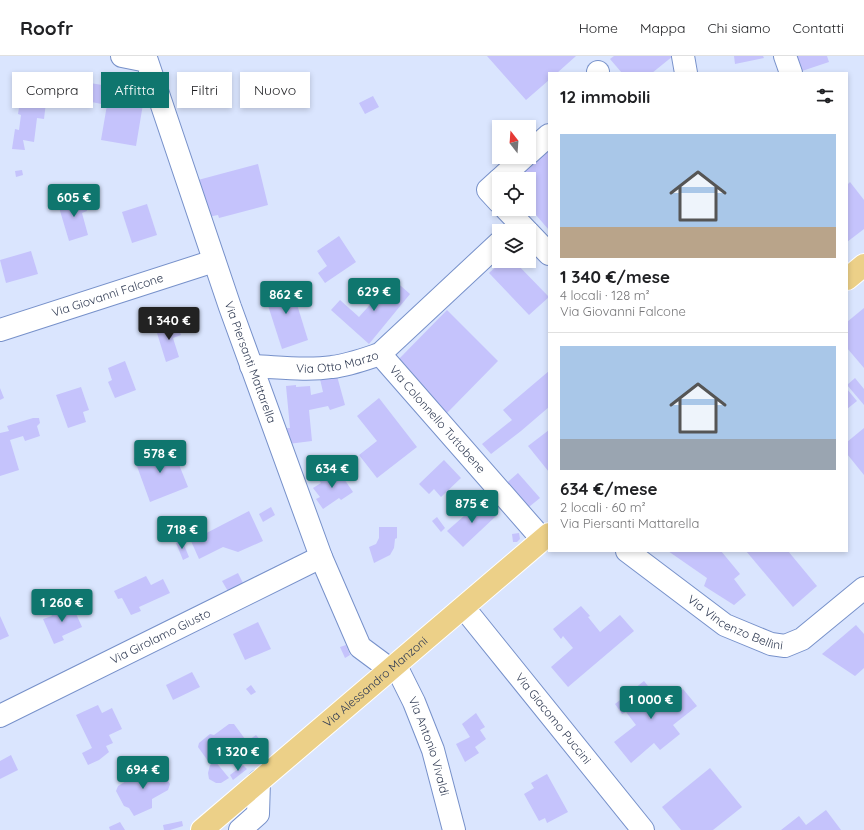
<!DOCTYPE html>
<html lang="it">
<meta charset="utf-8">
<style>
body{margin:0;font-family:Quicksand,sans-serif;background:#f6f6f6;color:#202124;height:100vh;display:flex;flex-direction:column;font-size:15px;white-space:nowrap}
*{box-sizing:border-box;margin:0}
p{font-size:13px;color:#757577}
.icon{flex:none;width:22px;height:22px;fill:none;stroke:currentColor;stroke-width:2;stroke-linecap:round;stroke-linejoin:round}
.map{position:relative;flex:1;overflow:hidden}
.side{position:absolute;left:548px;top:16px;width:300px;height:480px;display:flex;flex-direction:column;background:#fff;border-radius:0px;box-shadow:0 2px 6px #0003}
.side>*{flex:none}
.top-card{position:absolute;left:12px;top:16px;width:380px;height:36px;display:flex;gap:8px}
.needle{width:26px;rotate:343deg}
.buttons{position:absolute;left:492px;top:64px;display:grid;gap:8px}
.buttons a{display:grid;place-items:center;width:44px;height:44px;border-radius:0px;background:#fff;box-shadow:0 2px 6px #0003;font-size:20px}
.price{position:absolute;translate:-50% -34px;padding:0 9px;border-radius:4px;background:#0f766e;color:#fff;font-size:13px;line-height:26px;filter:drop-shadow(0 1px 2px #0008)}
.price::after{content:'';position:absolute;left:50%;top:24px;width:12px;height:9px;margin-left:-6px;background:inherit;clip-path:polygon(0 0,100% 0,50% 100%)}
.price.current{background:#222;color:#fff}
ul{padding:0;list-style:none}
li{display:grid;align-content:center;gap:8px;height:212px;padding:0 12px}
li+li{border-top:1px solid #e0e0e0}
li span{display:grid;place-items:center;height:124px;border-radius:0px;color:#555}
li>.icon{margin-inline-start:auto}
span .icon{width:72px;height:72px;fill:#fffc;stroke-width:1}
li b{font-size:17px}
h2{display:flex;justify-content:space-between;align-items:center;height:48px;padding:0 12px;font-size:17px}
.tag{padding:0 14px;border-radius:0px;background:#fff;box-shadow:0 2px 6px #0003;font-size:14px;line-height:36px}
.tag.current{background:#0f766e;color:#fff}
header{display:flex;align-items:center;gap:24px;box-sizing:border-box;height:56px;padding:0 20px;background:#fff;border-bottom:1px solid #e0e0e0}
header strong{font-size:19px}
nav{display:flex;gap:22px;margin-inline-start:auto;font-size:14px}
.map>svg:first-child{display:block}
.building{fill:#c5c3fc}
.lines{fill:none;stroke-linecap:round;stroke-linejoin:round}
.minor-casing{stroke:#7791ca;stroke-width:24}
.major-casing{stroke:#fff;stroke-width:24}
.minor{stroke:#fff;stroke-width:22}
.major{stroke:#ecd088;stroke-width:22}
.labels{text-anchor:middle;stroke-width:4;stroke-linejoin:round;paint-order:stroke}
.street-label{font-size:12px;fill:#303b53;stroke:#ecf2ff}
</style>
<header>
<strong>Roofr</strong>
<nav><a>Home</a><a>Mappa</a><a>Chi siamo</a><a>Contatti</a></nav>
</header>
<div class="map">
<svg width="864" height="774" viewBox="0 0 864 774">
<rect width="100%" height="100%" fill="#dae5fe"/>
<g class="building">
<polygon points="487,0 576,0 557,17 549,17 549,24 526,44"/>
<polygon points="614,0 673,0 652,17 622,17 610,3"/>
<polygon points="734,0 763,0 764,2 735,8"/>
<polygon points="791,0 827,0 829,6 796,17"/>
<polygon points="23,26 48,30 44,63 37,62 34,86 23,84 25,94 12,93 15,73 19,74 21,59 18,58"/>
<polygon points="90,27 145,36 136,90 101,84 107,49 86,45"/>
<polygon points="373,40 379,51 365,58 359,47"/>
<polygon points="549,88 549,174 529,151 529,123 509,123"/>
<polygon points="258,108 268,149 219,162 218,159 208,161 198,124"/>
<polygon points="22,114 23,119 16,121 15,115"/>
<polygon points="850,126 864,144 864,173 847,186 847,129"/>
<polygon points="83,140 87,155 82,157 88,179 69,185 58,148"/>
<polygon points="147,148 157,179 132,187 122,156"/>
<polygon points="339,180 356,206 325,227 318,217 327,210 317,195"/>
<polygon points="31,195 38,218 6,227 0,204"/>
<polygon points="502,205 514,205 549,241 529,259 489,217"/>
<polygon points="393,223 410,238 369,288 331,254 340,244 359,261"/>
<polygon points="290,226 308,284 282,293 263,234"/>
<polygon points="864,252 864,312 847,292 847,266"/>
<polygon points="447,254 498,305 447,357 396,306"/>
<polygon points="176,264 181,279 173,282 179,301 166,306 157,277 167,273 165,268"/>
<polygon points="125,305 136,334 115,342 108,326 112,324 108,312"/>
<polygon points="549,315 549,351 521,375 491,398 482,388 512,364 503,354"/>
<polygon points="337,320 345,349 330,354 328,350 309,354 312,385 288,388 287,372 290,372 286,330 296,329 296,331 310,330 311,339 323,336 320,323"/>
<polygon points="855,322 864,333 864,349 847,329"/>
<polygon points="81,331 89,354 83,356 86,366 68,372 56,339"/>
<polygon points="0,332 4,342 0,344"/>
<polygon points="847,333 857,345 847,353"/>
<polygon points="379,342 417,391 377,422 359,399 377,385 357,360"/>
<polygon points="33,362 39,362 40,367 37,370 40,380 25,385 23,380 10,384 19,414 0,420 0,377 9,375 7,370"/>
<polygon points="864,372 864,419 847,398 847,386"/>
<polygon points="549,374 549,416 528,390"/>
<polygon points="163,390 168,404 176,401 188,431 150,446 134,402"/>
<polygon points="444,404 461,422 441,441 434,433 429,438 419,428"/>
<polygon points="338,414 353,436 341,444 339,442 323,453 316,443 320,441 313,432 321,427 318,423 327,417 329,420"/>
<polygon points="518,417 540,442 524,455 503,430"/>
<polygon points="481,445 496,460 463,491 447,475"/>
<polygon points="271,451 275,459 263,466 259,458"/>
<polygon points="249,455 263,485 238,496 223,491 199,503 191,485"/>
<polygon points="437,461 445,472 441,476 432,465"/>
<polygon points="379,471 397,471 397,482 395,483 394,492 390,499 374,507 369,491 376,488 379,482"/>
<polygon points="519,477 520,483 517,486 513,486 512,478"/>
<polygon points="182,484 189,501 183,504 176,487"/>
<polygon points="668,495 721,495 740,518 734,523 746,539 734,549 704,530 707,522"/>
<polygon points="746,495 788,495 817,530 793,551"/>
<polygon points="238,517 244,529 229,537 222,525"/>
<polygon points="146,520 151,529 163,523 170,537 139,551 141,555 131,559 122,542 118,543 114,535"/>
<polygon points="61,550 63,555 73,551 82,571 62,580 64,584 54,588 43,563 52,560 49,555"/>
<polygon points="581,550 590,560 588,561 600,576 620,559 634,575 568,631 551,611 573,592 563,580 561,583 553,573"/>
<polygon points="0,560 9,580 0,584"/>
<polygon points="258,566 271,593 245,604 233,578"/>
<polygon points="856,569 864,578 864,612 855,620 822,598"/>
<polygon points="346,589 350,599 345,602 340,591"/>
<polygon points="192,616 200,631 173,644 166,629"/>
<polygon points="644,625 652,635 649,637 661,651 683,633 697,650 673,669 680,678 660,694 654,687 631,707 614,686 636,669 626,656 622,658 615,648"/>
<polygon points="251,629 256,636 251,639 246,633"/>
<polygon points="98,649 102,657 112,652 122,673 109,679 113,687 106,690 109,696 99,704 88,709 82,697 92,692 76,659"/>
<polygon points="476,657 485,671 480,674 486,683 475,691 479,697 465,706 456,688 470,681 462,668"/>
<polygon points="229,668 234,668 245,683 246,686 234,694 234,697 231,701 228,701 223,698 213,705 208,705 198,691 199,687 210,678 214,679"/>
<polygon points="256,679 262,686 251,694 246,686"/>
<polygon points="11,699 18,714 0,723 0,705"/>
<polygon points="215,705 229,722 221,727 216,727 209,723 208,717 210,709"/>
<polygon points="243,709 247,713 233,724 230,719"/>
<polygon points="156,710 161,713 170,728 168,734 152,743 152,752 134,760 129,752 124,750 116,735 118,730 133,721 133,718 135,716 139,718 141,721"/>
<polygon points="710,712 742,751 713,774 681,774 662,751"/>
<polygon points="547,718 568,756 547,767 545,762 539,765 524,738 534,732 531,727"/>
<polygon points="826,754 841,774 781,774 799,760 806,769"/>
<polygon points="182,765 183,770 170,774 164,774 163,769"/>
<polygon points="120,766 125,774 110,774 109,771"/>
</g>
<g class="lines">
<g class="minor-casing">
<g id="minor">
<path id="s1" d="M 122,0 L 147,5 L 230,251 L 321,501 L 360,591 L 391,614"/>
<polyline points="683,0 686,17"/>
<polyline points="785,0 791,17"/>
<polyline points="598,17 598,16"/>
<polyline points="529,97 549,79"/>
<polyline points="500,123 524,101"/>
<polyline points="499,124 488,134 499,146"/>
<polyline points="506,153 527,175"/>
<polyline points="529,177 549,198"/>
<path id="s2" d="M 0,274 L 214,205"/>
<path id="s3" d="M 380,298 L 543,484"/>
<path id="s4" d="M 251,310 C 278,311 306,315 332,311 C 349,309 365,303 380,298 L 499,187"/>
<path id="s5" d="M 627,495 L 725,569 L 771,588 L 785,590 L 802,583 L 864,532"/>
<path id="s6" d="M 464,552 L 643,774"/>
<path id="s7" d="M 396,610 L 414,646 L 433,694 L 454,774"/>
<path id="s8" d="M 0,660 L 321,501"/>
<polyline points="240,774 258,758 259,725"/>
</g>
</g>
<g class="major-casing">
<g id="major">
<polyline points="847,223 864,209"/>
<path id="s9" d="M 202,774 L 549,478"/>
</g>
</g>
<use href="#minor" class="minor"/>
<use href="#major" class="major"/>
</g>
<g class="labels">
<g class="street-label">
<text dy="4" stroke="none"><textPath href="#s2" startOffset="113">Via Giovanni Falcone</textPath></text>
<text dy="4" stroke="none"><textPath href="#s4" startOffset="87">Via Otto Marzo</textPath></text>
<text dy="4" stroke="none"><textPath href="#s1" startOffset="344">Via Piersanti Mattarella</textPath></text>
<text dy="4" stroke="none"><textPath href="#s3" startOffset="87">Via Colonnello Tuttobene</textPath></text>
<text dy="4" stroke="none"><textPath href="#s5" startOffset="131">Via Vincenzo Bellini</textPath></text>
<text dy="4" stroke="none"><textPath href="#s8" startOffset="179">Via Girolamo Giusto</textPath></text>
<text dy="4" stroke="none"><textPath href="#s9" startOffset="228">Via Alessandro Manzoni</textPath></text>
<text dy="4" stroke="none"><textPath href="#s6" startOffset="142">Via Giacomo Puccini</textPath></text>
<text dy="4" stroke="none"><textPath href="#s7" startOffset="87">Via Antonio Vivaldi</textPath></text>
</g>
</g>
</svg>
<div class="buttons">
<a><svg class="needle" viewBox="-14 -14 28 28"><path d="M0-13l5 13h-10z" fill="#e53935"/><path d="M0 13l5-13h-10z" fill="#757577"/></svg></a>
<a><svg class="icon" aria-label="locate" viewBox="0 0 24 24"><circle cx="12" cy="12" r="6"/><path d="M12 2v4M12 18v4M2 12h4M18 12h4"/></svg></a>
<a><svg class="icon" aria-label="layers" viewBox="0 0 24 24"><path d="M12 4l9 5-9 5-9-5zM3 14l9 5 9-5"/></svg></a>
</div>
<b class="price" style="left:74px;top:162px">605 €</b>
<b class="price" style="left:374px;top:256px">629 €</b>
<b class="price" style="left:286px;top:259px">862 €</b>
<b class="price current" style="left:169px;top:285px">1 340 €</b>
<b class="price" style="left:160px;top:418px">578 €</b>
<b class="price" style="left:332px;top:433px">634 €</b>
<b class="price" style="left:472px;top:468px">875 €</b>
<b class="price" style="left:182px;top:494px">718 €</b>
<b class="price" style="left:62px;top:567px">1 260 €</b>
<b class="price" style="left:651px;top:664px">1 000 €</b>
<b class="price" style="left:238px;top:716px">1 320 €</b>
<b class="price" style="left:143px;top:734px">694 €</b>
<div class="top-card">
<a class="tag">Compra</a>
<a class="tag current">Affitta</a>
<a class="tag">Filtri</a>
<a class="tag">Nuovo</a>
</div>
<section class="side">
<h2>12 immobili<svg class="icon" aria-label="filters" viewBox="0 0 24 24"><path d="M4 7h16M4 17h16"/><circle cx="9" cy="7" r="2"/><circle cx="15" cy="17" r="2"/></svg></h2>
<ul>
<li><span style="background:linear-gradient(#a9c7e8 75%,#b9a48a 0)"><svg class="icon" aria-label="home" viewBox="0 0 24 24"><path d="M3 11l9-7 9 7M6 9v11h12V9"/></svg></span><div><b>1 340 €/mese</b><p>4 locali · 128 m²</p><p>Via Giovanni Falcone</p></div></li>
<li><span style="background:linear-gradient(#a9c7e8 75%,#9aa5b1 0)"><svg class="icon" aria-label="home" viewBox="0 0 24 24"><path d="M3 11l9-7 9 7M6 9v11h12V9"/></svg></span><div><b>634 €/mese</b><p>2 locali · 60 m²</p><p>Via Piersanti Mattarella</p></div></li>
</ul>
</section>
</div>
